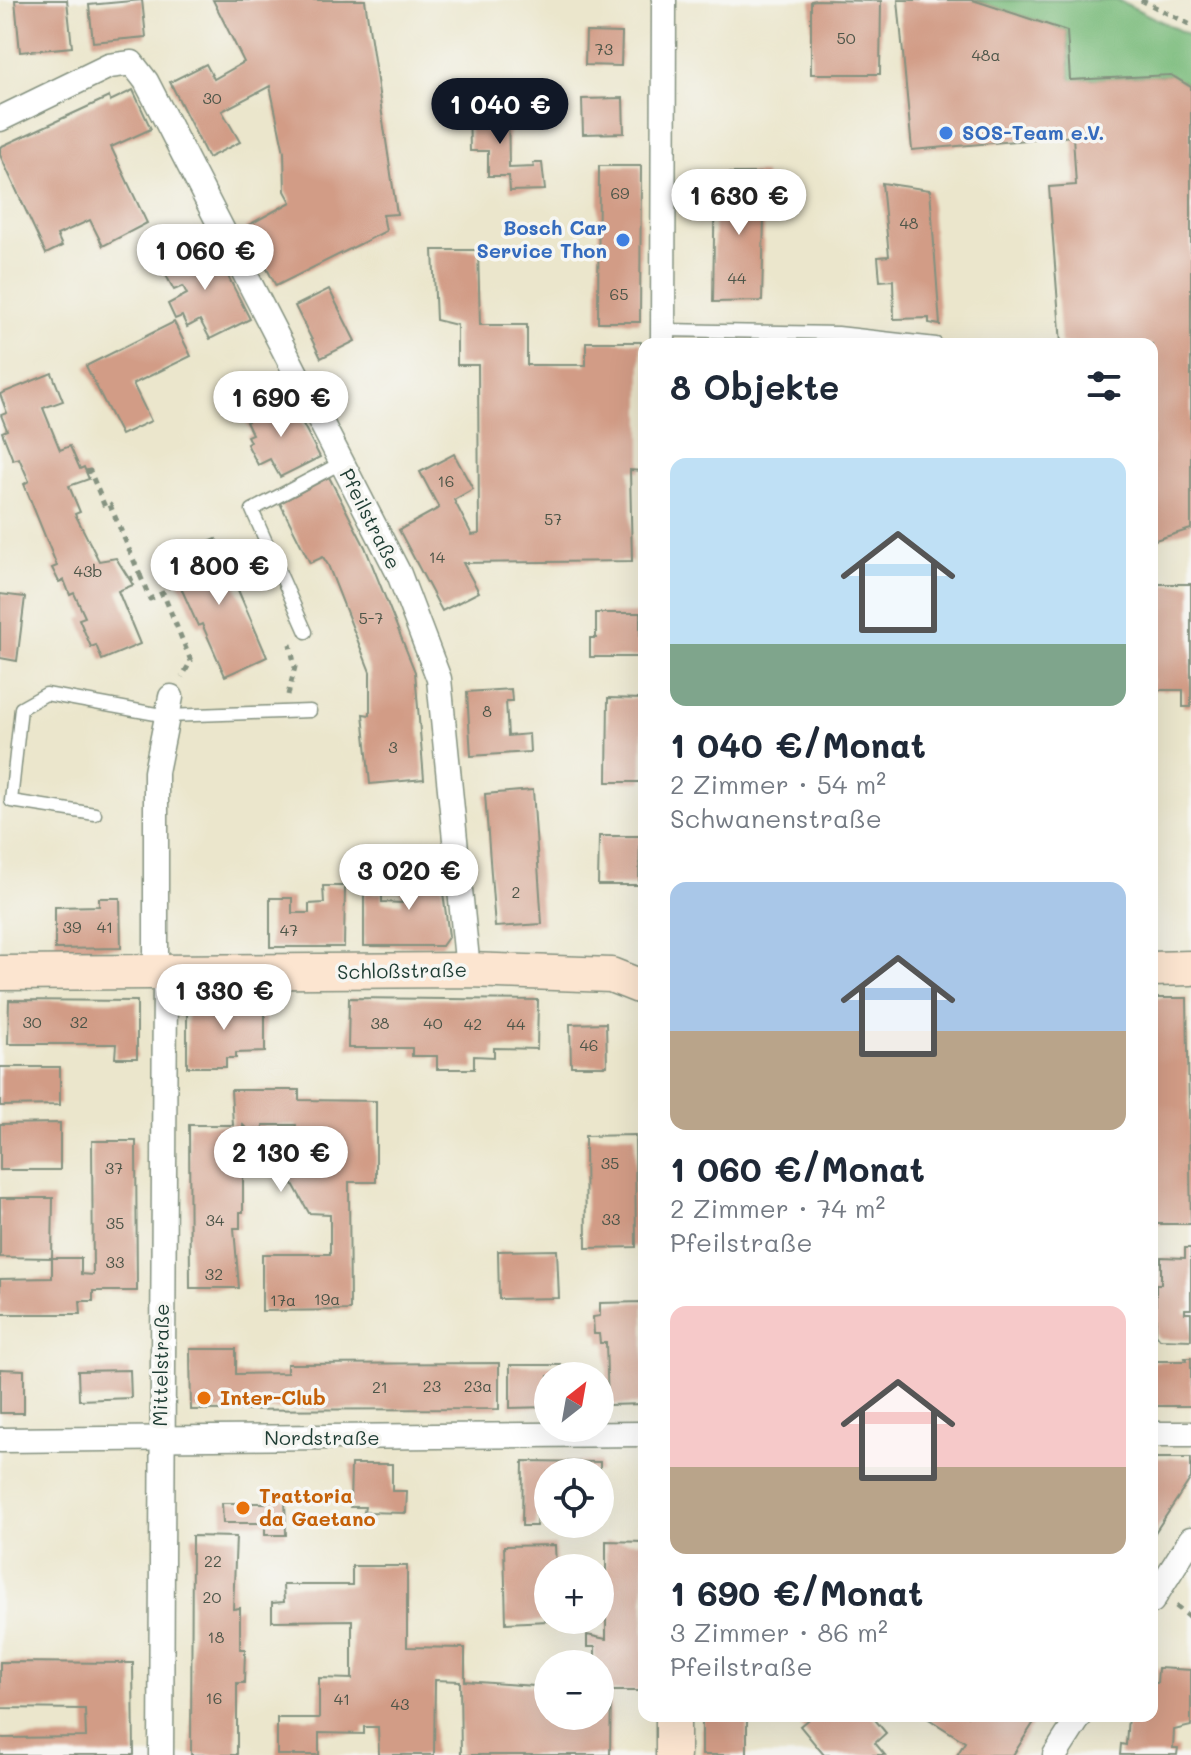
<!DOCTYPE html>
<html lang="de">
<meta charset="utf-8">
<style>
body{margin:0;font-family:Mali,sans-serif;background:#f2f2f3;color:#1f2937;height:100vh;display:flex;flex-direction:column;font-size:30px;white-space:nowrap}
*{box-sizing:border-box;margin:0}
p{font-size:26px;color:#747a83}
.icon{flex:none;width:44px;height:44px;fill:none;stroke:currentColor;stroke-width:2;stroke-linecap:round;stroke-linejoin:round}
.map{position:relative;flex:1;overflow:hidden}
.details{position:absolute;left:638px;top:338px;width:520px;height:1384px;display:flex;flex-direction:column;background:#fff;border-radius:16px;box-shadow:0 8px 32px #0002}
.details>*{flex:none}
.needle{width:52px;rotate:31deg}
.tools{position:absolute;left:534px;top:1362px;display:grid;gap:16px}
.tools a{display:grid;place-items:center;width:80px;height:80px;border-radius:50%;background:#fff;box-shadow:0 8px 32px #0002;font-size:40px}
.price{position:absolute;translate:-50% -68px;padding:0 18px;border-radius:28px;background:#fff;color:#222;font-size:26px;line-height:52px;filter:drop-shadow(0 2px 4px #0008)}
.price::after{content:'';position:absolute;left:50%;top:48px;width:24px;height:18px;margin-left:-12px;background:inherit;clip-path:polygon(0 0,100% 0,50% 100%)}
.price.current{background:#111827;color:#fff}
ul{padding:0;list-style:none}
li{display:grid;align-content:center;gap:16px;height:424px;padding:0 32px}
li span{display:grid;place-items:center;height:248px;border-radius:16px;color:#555}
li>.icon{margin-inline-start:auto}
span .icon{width:144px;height:144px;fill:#fffc;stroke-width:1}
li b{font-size:34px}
h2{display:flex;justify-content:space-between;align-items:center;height:96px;padding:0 32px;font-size:34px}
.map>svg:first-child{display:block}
.forest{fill:#7abb7c;stroke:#4c7c58;stroke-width:2}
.building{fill:#d29c86}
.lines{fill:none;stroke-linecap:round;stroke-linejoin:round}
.lane-casing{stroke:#859280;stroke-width:15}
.street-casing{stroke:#859280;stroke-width:27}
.secondary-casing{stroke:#859280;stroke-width:37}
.path{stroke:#859280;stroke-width:5;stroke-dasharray:6 6;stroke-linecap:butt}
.lane{stroke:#fff;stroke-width:12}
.street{stroke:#fff;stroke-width:24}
.secondary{stroke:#fce5d0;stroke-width:34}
.shop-dot{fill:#3f7fe0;stroke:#f6f6f2;stroke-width:3}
.food-dot{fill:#e8710a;stroke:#f6f6f2;stroke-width:3}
.labels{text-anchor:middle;stroke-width:7;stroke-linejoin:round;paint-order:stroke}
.number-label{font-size:16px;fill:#4c5548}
.shop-label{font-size:20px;font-weight:bold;fill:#366cbe;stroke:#f6f6f2;text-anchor:start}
.street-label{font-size:20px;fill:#1f3d34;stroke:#f6f6f2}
.food-label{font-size:20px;font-weight:bold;fill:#c56008;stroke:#f6f6f2;text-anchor:start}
</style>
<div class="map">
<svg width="1191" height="1755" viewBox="0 0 1191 1755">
<rect width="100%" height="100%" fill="#f6f6f2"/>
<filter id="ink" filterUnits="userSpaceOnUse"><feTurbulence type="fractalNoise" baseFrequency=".0125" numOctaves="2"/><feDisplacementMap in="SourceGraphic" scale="16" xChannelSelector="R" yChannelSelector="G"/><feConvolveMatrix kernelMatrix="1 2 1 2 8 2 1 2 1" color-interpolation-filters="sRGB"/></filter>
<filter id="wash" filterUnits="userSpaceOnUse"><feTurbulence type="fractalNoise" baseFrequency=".006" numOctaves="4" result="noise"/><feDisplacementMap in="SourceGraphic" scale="32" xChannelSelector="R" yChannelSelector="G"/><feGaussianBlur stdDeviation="1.8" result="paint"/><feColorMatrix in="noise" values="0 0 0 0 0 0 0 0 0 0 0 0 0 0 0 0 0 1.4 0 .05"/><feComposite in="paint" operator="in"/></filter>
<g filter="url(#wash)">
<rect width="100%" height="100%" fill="#ebe6cc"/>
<polygon class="forest" points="973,0 1118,0 1191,36 1191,87 1171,75 1070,80 1067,31"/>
<g id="blocks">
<g class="building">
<polygon points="15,0 67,0 72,47 20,52"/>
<polygon points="142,0 146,37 93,42 89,5"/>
<polygon points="213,0 365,0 397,214 383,215 386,231 276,286 245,227 291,202 285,191 284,152 270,86 222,111 240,142 208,158 170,82 206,64 214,79 244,62"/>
<polygon points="816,0 881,1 880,74 811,74 811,1"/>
<polygon points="898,0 973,0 1067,31 1070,80 1171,75 1191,87 1191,529 1152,541 1152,344 1061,344 1049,187 1076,185 1073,136 912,150"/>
<polygon points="586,32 622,33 621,66 585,65"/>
<polygon points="133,90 151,129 111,147 147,223 103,246 90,220 57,235 62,246 46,254 0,155 0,147 109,97 110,101"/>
<polygon points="623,98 624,133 583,134 582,99"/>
<polygon points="508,103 509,168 534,167 533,163 542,163 545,190 510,191 509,176 488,176 488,151 470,151 469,104"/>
<polygon points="599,166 641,166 640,322 598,322"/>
<polygon points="715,173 765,173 762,301 713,302"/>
<polygon points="882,183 930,190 940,325 929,323 929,318 894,319 893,280 880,281 878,257 889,256"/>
<polygon points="210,241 250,319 210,339 200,320 187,327 182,316 175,319 168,304 187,294 183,286 174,290 161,266"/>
<polygon points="433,250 478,250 480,325 527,325 527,365 586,365 586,342 641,342 641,471 630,470 632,561 463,563 479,592 442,611 399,530 439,508 420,472 454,454 473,489 454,500 472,535 479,534 478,365 457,365 457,325 436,320"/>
<polygon points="329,289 355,341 321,358 295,306"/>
<polygon points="174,322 191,356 133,384 151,421 121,435 86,366"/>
<polygon points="52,373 63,401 43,408 60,450 70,446 80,469 84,467 89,479 69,486 80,512 75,514 99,561 116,558 133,585 118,591 140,644 102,660 96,645 91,647 79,619 85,617 74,593 70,595 64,580 59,582 52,568 57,566 24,484 29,481 19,458 13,460 2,432 7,430 1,415 7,413 0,394"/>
<polygon points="290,399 320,457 280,477 270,459 258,465 247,444 250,442 247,436 252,434 246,422"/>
<polygon points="329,477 365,547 415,672 424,779 370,784 363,714 370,715 370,672 328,565 323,557 310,563 280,503"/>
<polygon points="216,539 267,657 225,676 202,624 198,626 178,581 183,579 173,557"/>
<polygon points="1152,584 1191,584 1191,707 1183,707 1183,690 1152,690"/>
<polygon points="0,594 25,597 17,661 0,658"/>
<polygon points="596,613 640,613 640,657 590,657 590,638 596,638"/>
<polygon points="511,689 512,701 506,701 508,736 529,734 530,752 471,756 467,692"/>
<polygon points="608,698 643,699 642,782 607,782"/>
<polygon points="533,790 542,924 495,927 485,794"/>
<polygon points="599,836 640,836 639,885 598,885"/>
<polygon points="439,864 449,936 442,946 364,946 364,893 382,893 382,902 402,903 398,869"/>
<polygon points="323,886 345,886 344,947 270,947 270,898 292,898 292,913 309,913 309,904 324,903"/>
<polygon points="99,898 120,898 121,948 55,949 55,907 99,906"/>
<polygon points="349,998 538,1000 537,1049 494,1048 494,1057 474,1056 474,1069 437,1069 437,1056 412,1056 412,1048 348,1048"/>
<polygon points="1152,998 1187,998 1191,1224 1152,1224"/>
<polygon points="9,1000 137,1001 137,1058 115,1058 116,1044 8,1044"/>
<polygon points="187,1002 265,1002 265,1052 236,1053 236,1058 226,1058 226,1067 187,1067"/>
<polygon points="606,1023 607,1066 571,1066 570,1024"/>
<polygon points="0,1067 60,1067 60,1105 0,1106"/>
<polygon points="231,1090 299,1090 299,1100 376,1101 376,1182 349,1182 350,1310 262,1311 262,1254 330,1254 330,1214 309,1213 291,1180 296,1125 263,1125 263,1148 243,1125 243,1212 240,1212 240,1228 234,1228 239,1288 190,1288 189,1125 233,1125"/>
<polygon points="60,1123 60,1170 0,1170 0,1124"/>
<polygon points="635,1135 636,1247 586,1248 585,1136"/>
<polygon points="92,1141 136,1141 137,1291 93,1291 93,1301 80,1301 81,1314 0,1314 0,1279 52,1278 52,1258 81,1258 81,1274 93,1275"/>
<polygon points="0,1198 53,1198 52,1258 0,1257"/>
<polygon points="1185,1248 1191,1248 1191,1309 1185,1309 1185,1313 1191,1313 1191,1340 1160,1339 1156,1334 1156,1284 1161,1284 1161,1257 1185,1258"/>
<polygon points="557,1250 559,1298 499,1299 498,1251"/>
<polygon points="644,1302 644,1404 608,1405 606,1343 600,1343 599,1334 594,1334 593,1317 600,1316 600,1303"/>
<polygon points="190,1349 236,1349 236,1374 287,1373 287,1364 499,1363 499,1409 191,1410"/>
<polygon points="1185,1358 1191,1358 1191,1406 1152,1406 1152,1361 1186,1361"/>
<polygon points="510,1365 561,1365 561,1376 548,1376 548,1407 510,1408"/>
<polygon points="0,1369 24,1370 24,1413 0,1413"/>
<polygon points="130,1370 131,1398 79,1400 78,1371"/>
<polygon points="1152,1458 1191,1458 1191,1478 1152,1537"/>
<polygon points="523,1461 600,1462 600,1472 548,1472 548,1514 537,1513 536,1526 522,1526"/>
<polygon points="351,1464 392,1464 392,1491 407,1491 406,1513 364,1512 365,1507 350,1507"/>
<polygon points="265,1499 285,1499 286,1535 265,1535 265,1523 223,1523 222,1503 265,1503"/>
<polygon points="192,1536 236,1537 233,1609 240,1608 240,1649 245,1649 244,1683 237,1683 237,1755 191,1755"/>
<polygon points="606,1541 644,1542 644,1691 611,1691 610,1755 461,1755 460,1681 435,1680 434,1755 379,1755 378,1727 364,1727 364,1734 319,1733 319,1755 277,1755 277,1718 319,1718 319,1678 352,1679 352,1620 272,1621 272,1603 284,1602 283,1585 352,1585 352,1566 407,1566 407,1647 465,1648 465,1681 548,1687 548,1716 600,1716 600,1690 606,1691 605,1670 595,1664 595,1647 587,1647 587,1635 606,1639"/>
<polygon points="555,1545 556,1568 548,1568 548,1621 506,1623 504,1546"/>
<polygon points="0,1662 133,1663 134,1755 0,1755 0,1738 86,1737 85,1709 0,1708"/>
<polygon points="1158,1668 1191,1670 1191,1726 1174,1730 1173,1748 1178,1748 1177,1755 1120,1755 1121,1744 1126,1745 1128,1716 1152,1716 1152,1683 1157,1683"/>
<rect x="702" y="1716" width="45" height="39"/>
<polygon points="812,1716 872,1716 886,1733 875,1743 885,1755 824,1755 800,1726"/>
<polygon points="924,1716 1038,1716 1013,1755 957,1755 965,1742"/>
</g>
</g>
</g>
<g filter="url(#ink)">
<use href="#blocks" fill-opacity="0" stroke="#859280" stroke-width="2"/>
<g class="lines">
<g class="lane-casing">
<g id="lane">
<polyline points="663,330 838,333 936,344"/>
<polyline points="306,632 252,510 341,463"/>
<polyline points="95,814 11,801 21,708 46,694 167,716 310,711"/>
</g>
</g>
<g class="street-casing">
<g id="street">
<polyline points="0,119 109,66 132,63 146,81 399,574 439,679 468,970"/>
<polyline points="663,344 664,0"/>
<polyline points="156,975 156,772 171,697"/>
<polyline points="1152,1434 1191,1434"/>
<polyline points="0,1440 644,1434"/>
<polyline points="1152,1601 1191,1539"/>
<polyline points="161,1755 165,975"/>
<polyline points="1055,1755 1080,1716"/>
</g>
</g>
<g class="secondary-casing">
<g id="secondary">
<polyline points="1152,969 1191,968"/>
<polyline points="0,973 468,970 611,975 644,988"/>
<polyline points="673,1716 673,1755"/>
</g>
</g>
<g class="path">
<polyline points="1141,0 1191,25"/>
<polyline points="86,472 90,471 105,507 110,505 140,575 130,579"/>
<polyline points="140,575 150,599 163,593 191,661 182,677"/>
<polyline points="235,581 259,570"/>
<polyline points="288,695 295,667 290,644"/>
<polyline points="1176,1606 1191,1618"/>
</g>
<use href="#lane" class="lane"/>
<use href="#street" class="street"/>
<use href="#secondary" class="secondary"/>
</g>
</g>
<g class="shop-dot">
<circle cx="946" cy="133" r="8"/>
<circle cx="623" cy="240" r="8"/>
</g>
<g class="food-dot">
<circle cx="204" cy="1398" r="8"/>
<circle cx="243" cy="1508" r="8"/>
</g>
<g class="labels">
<g class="number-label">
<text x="846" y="44">50</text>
<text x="604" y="55">73</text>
<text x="986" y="61">48a</text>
<text x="212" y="104">30</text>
<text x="620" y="199">69</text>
<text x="909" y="229">48</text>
<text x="737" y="284">44</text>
<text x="619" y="300">65</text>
<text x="446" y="487">16</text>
<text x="553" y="525">57</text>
<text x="437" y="563">14</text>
<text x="88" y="577">43b</text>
<text x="371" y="624">5-7</text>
<text x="487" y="717">8</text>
<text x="393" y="753">3</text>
<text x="516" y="898">2</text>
<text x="72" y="933">39</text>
<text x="105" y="933">41</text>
<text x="289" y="936">47</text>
<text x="32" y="1028">30</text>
<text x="79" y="1028">32</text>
<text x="380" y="1029">38</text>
<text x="433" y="1029">40</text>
<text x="473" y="1030">42</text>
<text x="516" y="1030">44</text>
<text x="589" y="1051">46</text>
<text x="610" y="1169">35</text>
<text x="114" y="1174">37</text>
<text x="611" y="1225">33</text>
<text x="215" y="1226">34</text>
<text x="115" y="1229">35</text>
<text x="115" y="1268">33</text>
<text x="214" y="1280">32</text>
<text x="327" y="1305">19a</text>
<text x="283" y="1306">17a</text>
<text x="432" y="1392">23</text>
<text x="478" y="1392">23a</text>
<text x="380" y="1393">21</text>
<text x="213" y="1567">22</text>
<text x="212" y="1603">20</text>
<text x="216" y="1643">18</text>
<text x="214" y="1704">16</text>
<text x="342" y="1705">41</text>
<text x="400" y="1710">43</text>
</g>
<g class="shop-label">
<text x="962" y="140">SOS-Team e.V.</text>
<text x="607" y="235" text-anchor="end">Bosch Car<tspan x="607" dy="23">Service Thon</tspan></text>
</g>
<g class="street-label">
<text transform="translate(370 519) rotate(63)" y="7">Pfeilstraße</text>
<text transform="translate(402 971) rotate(-1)" y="7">Schloßstraße</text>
<text transform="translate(161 1365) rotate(-89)" y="7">Mittelstraße</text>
<text x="322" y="1445">Nordstraße</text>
</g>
<g class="food-label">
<text x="220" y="1405">Inter-Club</text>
<text x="259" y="1503">Trattoria<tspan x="259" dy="23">da Gaetano</tspan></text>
</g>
</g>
</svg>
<div class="tools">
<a><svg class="needle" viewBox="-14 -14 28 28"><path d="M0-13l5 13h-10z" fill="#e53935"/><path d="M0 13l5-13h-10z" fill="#747a83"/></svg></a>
<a><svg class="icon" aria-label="locate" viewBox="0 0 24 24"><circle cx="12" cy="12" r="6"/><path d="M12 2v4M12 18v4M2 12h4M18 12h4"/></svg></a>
<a>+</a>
<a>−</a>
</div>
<b class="price current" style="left:500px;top:146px">1 040 €</b>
<b class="price" style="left:739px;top:237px">1 630 €</b>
<b class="price" style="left:205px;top:292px">1 060 €</b>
<b class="price" style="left:281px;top:439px">1 690 €</b>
<b class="price" style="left:219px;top:607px">1 800 €</b>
<b class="price" style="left:409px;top:912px">3 020 €</b>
<b class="price" style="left:224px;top:1032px">1 330 €</b>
<b class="price" style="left:281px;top:1194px">2 130 €</b>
<section class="details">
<h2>8 Objekte<svg class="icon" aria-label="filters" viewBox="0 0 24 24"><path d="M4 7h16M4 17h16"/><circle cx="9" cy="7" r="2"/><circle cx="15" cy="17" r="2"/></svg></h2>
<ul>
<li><span style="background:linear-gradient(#bfe0f5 75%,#7fa58c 0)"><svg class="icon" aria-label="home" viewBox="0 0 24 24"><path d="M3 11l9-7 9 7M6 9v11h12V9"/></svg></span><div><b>1 040 €/Monat</b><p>2 Zimmer · 54 m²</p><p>Schwanenstraße</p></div></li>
<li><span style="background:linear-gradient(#a9c7e8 60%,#b9a48a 0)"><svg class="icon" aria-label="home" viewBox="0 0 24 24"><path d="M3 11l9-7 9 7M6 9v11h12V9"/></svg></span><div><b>1 060 €/Monat</b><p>2 Zimmer · 74 m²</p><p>Pfeilstraße</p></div></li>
<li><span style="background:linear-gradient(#f6c9c9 65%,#b9a48a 0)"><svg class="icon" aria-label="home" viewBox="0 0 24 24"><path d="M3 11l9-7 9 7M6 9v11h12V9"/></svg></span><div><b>1 690 €/Monat</b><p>3 Zimmer · 86 m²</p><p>Pfeilstraße</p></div></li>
</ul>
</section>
</div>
